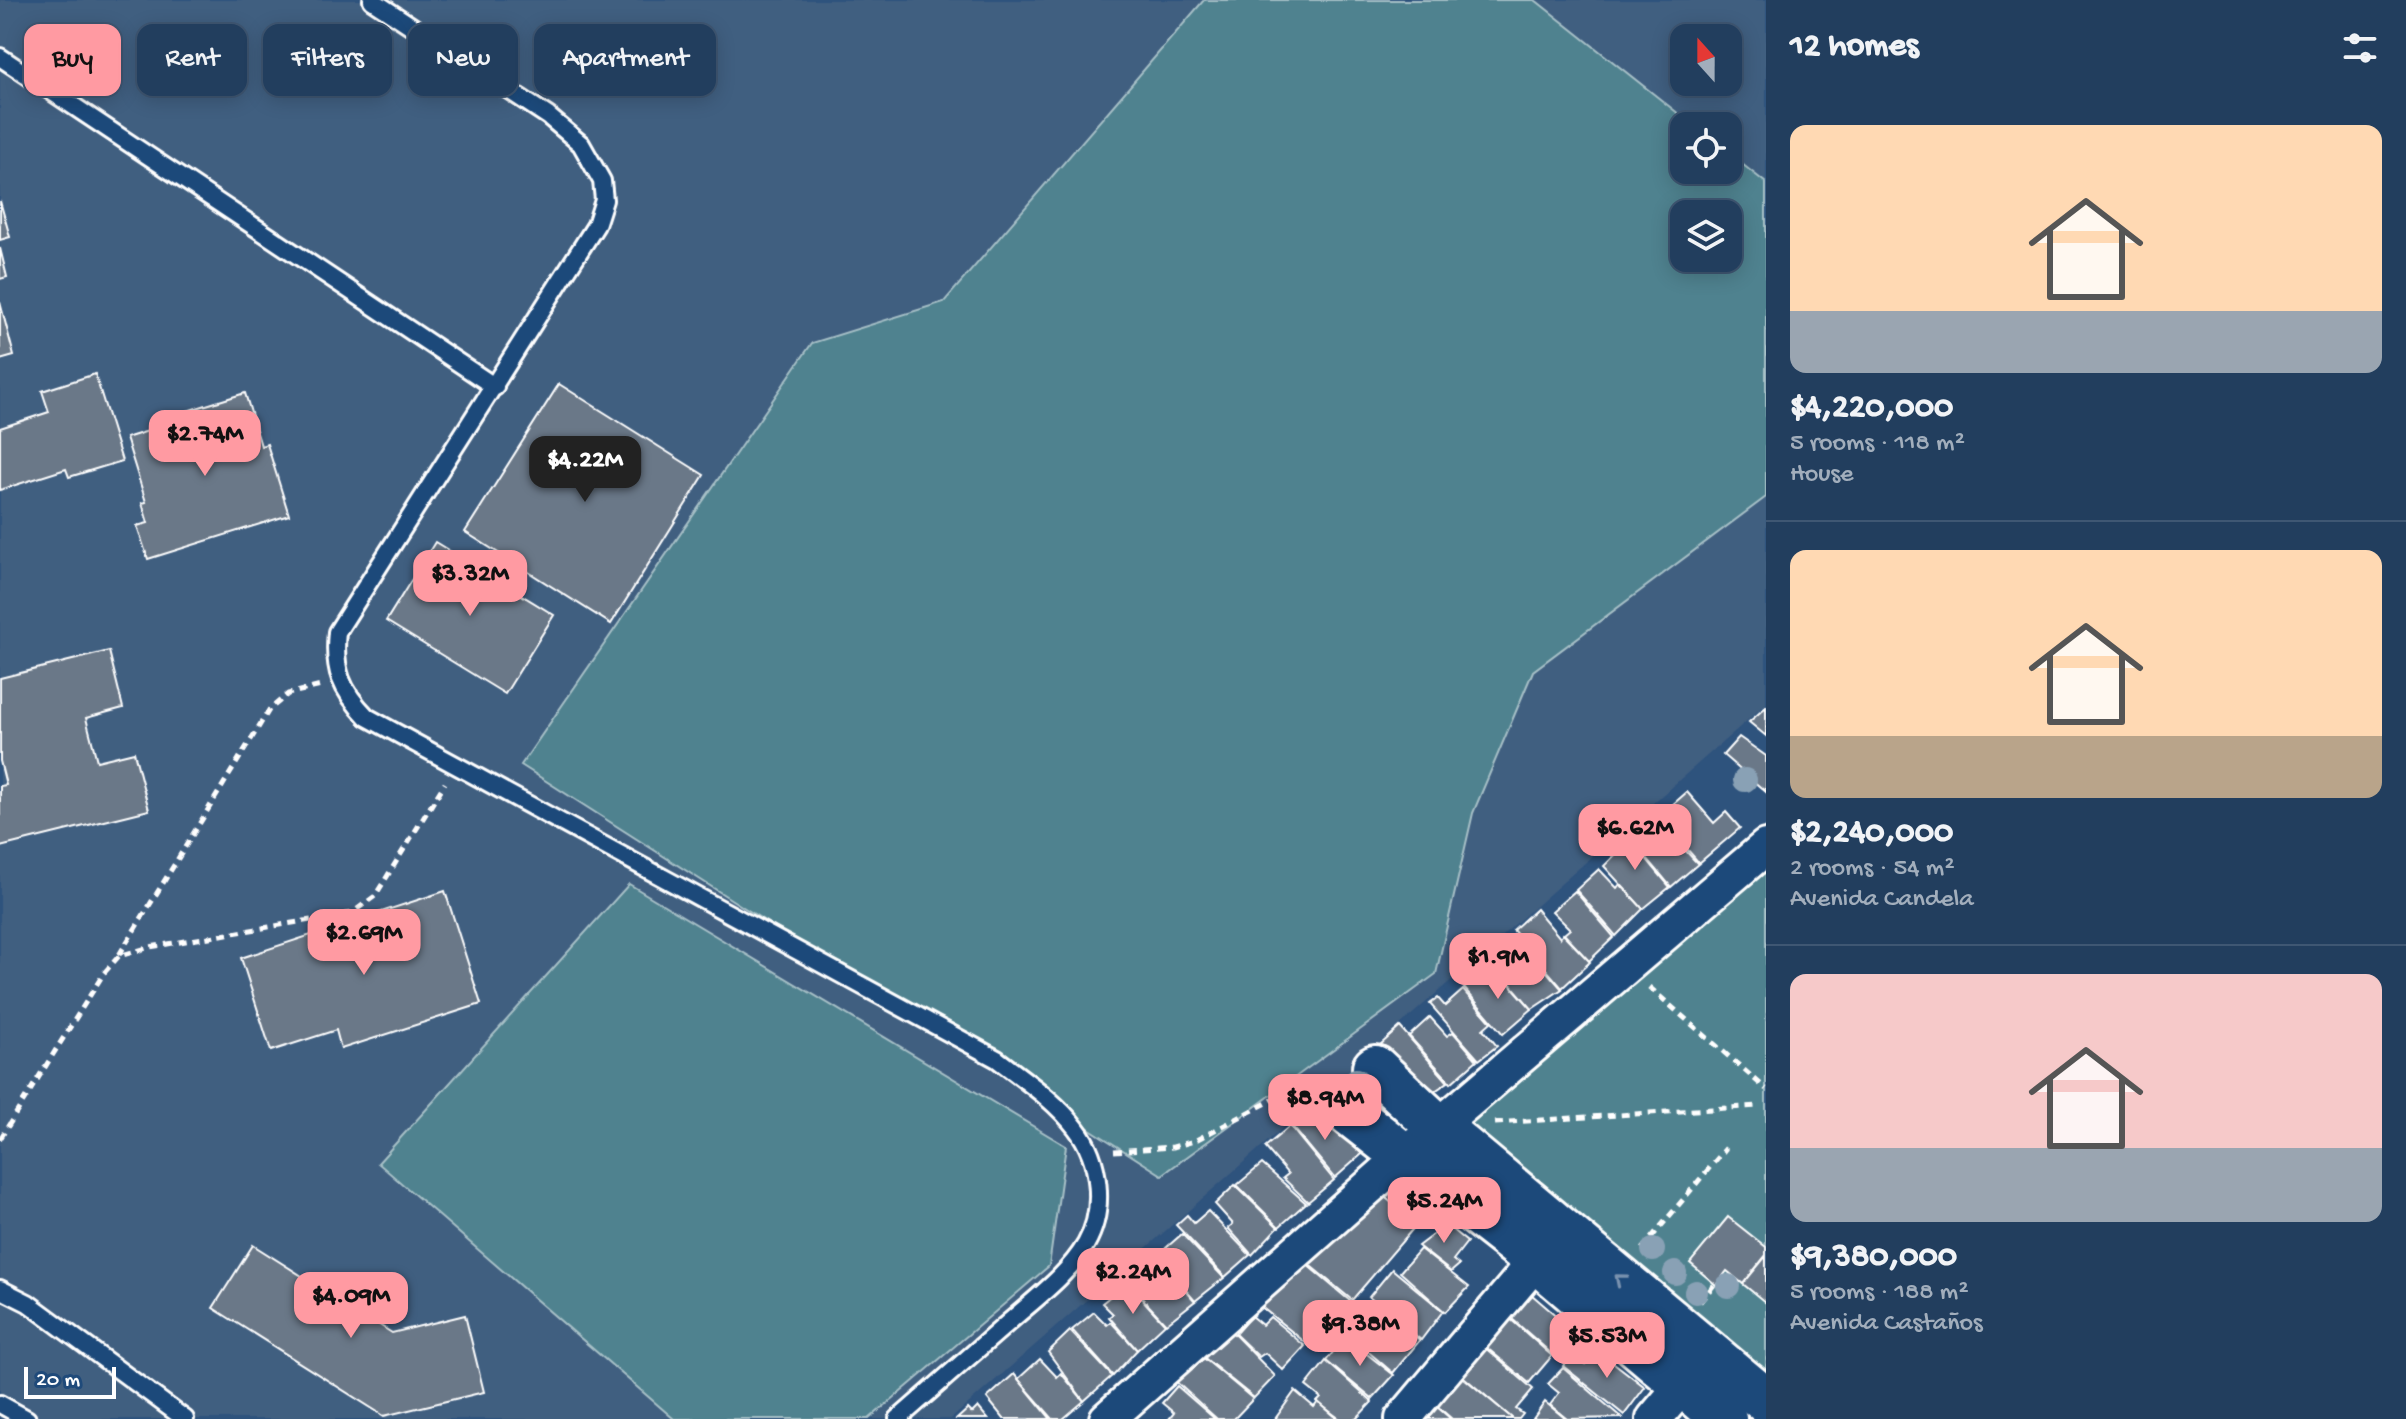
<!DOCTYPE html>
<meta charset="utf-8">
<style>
body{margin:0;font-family:"Gochi Hand",sans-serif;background:#2e4967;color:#f1f3f6;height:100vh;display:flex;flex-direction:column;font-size:30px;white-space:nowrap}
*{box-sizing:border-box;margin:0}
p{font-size:26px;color:#a2aebc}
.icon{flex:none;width:44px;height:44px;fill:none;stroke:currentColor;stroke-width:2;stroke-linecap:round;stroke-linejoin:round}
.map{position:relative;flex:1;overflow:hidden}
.details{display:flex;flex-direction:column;background:#223e5e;width:640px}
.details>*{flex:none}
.guide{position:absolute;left:24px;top:24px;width:760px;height:72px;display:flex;gap:16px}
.needle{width:52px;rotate:339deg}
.buttons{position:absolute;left:1670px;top:24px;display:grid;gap:16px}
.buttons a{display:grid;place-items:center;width:72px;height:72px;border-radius:16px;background:#223e5e;box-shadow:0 4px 20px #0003,0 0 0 2px #3f5773;font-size:40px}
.scale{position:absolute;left:24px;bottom:20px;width:92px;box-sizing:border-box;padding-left:8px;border:4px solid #fff;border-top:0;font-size:22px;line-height:28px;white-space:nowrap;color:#fff;-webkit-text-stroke:6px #1f4a7a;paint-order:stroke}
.price{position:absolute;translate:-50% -68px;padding:0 18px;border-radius:16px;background:#ff9aa2;color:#111;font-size:26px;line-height:52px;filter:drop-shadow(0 2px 4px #0008)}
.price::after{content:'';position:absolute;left:50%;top:48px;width:24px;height:18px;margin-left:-12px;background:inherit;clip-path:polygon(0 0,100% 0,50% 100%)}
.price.selected{background:#222;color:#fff}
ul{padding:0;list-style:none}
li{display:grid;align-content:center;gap:16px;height:424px;padding:0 24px}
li+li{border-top:2px solid #3f5773}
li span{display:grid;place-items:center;height:248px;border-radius:16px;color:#555}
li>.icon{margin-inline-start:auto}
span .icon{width:144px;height:144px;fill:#fffc;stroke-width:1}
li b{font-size:34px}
h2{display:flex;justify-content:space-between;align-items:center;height:96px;padding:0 24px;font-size:34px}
.chip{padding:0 28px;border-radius:16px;background:#223e5e;box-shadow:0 4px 20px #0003,0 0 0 2px #3f5773;font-size:28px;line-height:72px}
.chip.selected{background:#ff9aa2;color:#111}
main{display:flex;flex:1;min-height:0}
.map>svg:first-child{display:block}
.built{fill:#405e80;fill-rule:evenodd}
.green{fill:#4f828f;stroke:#a7c0c7;stroke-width:2;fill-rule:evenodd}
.building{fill:#6a7888;stroke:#fff;stroke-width:2}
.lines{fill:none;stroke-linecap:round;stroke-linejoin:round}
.lane-casing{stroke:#fff;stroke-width:22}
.street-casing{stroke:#fff;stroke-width:40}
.secondary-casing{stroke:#fff;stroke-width:50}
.path{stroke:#fff;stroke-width:5;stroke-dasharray:8 6;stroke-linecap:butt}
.lane{stroke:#1f4a7a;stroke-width:16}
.street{stroke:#1f4a7a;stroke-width:34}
.secondary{stroke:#1f4a7a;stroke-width:44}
.tree{fill:#89a1b5}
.oneway{stroke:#7992af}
</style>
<main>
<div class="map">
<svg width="1766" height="1419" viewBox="0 0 1766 1419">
<rect width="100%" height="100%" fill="#2e537d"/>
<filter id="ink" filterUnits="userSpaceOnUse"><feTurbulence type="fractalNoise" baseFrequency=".0125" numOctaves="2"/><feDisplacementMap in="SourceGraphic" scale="16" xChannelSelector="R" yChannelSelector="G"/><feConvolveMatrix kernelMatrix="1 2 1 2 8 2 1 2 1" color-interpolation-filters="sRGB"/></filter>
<g filter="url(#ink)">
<path class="built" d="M 0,0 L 1766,0 L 1766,704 L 951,1419 L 0,1419 ZM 1684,38 L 1728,38 L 1728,82 L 1684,82 ZM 1684,126 L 1728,126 L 1728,170 L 1684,170 ZM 1684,214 L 1728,214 L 1728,258 L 1684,258 Z"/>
<g class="green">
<path d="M 1204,0 L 1535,0 L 1694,126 L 1684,126 L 1684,170 L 1728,170 L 1728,153 L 1766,183 L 1766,497 L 1533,671 L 1473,813 L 1436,974 L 1162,1175 L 521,765 L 812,343 L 944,302 ZM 1684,214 L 1728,214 L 1728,258 L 1684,258 Z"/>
<polygon points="1766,852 1766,1370 1762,1375 1462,1127"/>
<polygon points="629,884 1066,1146 1049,1266 869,1419 674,1419 378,1163"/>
</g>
<g class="building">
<polygon points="0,201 10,237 0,240"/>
<polygon points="0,248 7,277 0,279"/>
<polygon points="0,302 14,356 0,360"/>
<polygon points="95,374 122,461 69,477 66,469 0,490 0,428 49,412 42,391"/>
<polygon points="559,384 704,475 611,624 465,532"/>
<polygon points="245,393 261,446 267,444 289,515 148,559 137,526 148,523 142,503 146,502 126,438 190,418 187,411"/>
<polygon points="435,542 554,615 505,694 386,621"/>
<polygon points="109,651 123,708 86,718 97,761 134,752 149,810 0,847 0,786 6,785 0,761 0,678"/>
<polygon points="1766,707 1766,736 1749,722"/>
<polygon points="1739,737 1766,756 1766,792 1723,755"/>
<polygon points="1687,792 1714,823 1726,812 1740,828 1699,863 1675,835 1679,832 1663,813"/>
<polygon points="1656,819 1698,864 1671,887 1632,840"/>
<polygon points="1624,832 1670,887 1643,909 1604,866 1617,853 1610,845"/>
<polygon points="1599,869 1617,888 1620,884 1643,909 1616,936 1576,890"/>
<polygon points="445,891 481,1004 341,1049 336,1030 271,1051 241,958"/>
<polygon points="1575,891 1614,937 1589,961 1564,934 1570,929 1552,911"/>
<polygon points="1536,909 1560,938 1563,934 1590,962 1562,988 1513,930"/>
<polygon points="1519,940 1562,989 1532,1009 1509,982 1513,979 1495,961"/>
<polygon points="1488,968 1503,986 1508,982 1532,1009 1503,1034 1464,988"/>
<polygon points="1463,990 1491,1022 1483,1029 1497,1046 1479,1060 1430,1004 1438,998 1445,1006"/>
<polygon points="1430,1017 1447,1036 1453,1032 1477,1060 1451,1083 1409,1036"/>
<polygon points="1400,1027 1448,1082 1435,1091 1380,1045"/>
<polygon points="1310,1106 1362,1154 1335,1178 1290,1124"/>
<polygon points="1290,1126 1334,1180 1308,1202 1283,1178 1288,1174 1265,1147"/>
<polygon points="1262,1164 1306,1203 1279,1227 1237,1185"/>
<polygon points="1399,1178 1430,1205 1417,1223 1383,1195"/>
<polygon points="1235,1185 1278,1227 1252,1255 1228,1228 1233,1224 1215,1204"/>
<polygon points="1381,1194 1417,1224 1352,1300 1307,1263"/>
<polygon points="1208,1211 1250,1255 1225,1277 1176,1225 1187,1215 1194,1223"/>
<polygon points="1728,1217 1766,1247 1766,1255 1743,1284 1727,1271 1716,1285 1690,1263"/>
<polygon points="1439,1219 1467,1242 1453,1260 1459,1265 1451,1272 1418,1246 1435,1233 1430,1229"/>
<polygon points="1182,1234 1224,1278 1195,1301 1173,1275 1177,1272 1159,1254"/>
<polygon points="253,1245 392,1333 465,1315 484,1392 384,1416 213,1308"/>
<polygon points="1420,1249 1469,1287 1445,1312 1400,1272"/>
<polygon points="1766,1256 1766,1303 1743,1284"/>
<polygon points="1152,1260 1167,1279 1173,1276 1195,1301 1166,1324 1127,1282"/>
<polygon points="1306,1264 1350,1301 1311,1347 1260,1306"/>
<polygon points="1392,1269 1443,1311 1421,1340 1369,1297"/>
<polygon points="1127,1283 1165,1324 1137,1350 1109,1317 1113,1314 1102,1303"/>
<polygon points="1524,1288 1573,1330 1552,1354 1503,1311"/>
<polygon points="1369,1301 1420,1340 1393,1373 1364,1348 1370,1342 1349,1327"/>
<polygon points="1499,1309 1552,1356 1529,1383 1475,1338"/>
<polygon points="1094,1312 1107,1325 1111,1322 1137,1350 1113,1376 1072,1330"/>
<polygon points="1251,1316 1262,1325 1270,1317 1305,1346 1283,1370 1265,1353 1259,1357 1235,1334"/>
<polygon points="1230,1330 1275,1376 1254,1398 1202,1356"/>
<polygon points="1070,1331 1112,1376 1084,1401 1048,1352"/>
<polygon points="1345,1337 1394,1375 1372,1399 1326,1361"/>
<polygon points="1476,1340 1533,1389 1516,1409 1523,1414 1519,1419 1513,1419 1452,1367"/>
<polygon points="1596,1349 1645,1387 1624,1415 1563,1366 1572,1354 1585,1364"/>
<polygon points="1200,1355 1253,1399 1234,1419 1217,1419 1173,1379"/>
<polygon points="1040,1359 1057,1377 1061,1373 1084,1401 1063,1419 1053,1419 1018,1379"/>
<polygon points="1326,1361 1372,1402 1356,1419 1340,1419 1317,1402 1321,1398 1306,1386"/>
<polygon points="1452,1368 1513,1419 1452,1419 1427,1397"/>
<polygon points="1563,1368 1622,1418 1567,1419 1550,1405 1559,1393 1548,1384"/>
<polygon points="1014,1374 1051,1419 1004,1419 987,1398"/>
<polygon points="1177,1386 1215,1419 1169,1419 1174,1413 1162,1403"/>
<polygon points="1295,1391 1314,1407 1318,1402 1338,1419 1275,1419"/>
<polygon points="1429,1400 1451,1419 1412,1419"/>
<polygon points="1545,1402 1566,1419 1533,1419"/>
<polygon points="978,1407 988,1419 957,1419 968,1409 972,1413"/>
</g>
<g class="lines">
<g class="lane-casing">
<g id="lane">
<path d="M 372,0 L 548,116 L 581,144 L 602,181 L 604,200 L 596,225 L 337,632 C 333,670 341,690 367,717 L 997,1059 C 1024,1080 1055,1100 1076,1128 C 1100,1159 1106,1209 1086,1244 C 1068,1275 1036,1298 1009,1322 C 972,1354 935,1387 898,1419"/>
<polyline points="0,57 495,387"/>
<polyline points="0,1289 28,1303 185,1419"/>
<polyline points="0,1404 27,1419"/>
</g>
</g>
<g class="street-casing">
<g id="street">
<polyline points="1107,1419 1404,1156 1766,847"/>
<polyline points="1403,1419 1537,1260"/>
<polyline points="1654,1419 1699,1366"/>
</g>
</g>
<g class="secondary-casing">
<g id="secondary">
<polyline points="1375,1068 1438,1127 1766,1401"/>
<polyline points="1334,1101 1537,1260 1724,1419"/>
</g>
</g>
<g class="path">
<polyline points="119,955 269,710 288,694 321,686"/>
<polyline points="1649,987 1766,1089"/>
<polyline points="1495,1123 1758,1106"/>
<polyline points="0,1139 104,973 119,956 150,947 352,913 375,896 445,783"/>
<polyline points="1114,1151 1173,1147 1194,1141 1301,1085"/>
<polyline points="1642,1249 1726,1148"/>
<polyline points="1700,1302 1714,1285"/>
</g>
<use href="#lane" class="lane"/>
<use href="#street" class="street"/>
<use href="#secondary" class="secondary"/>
</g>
<g class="tree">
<circle cx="1745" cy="780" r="12"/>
<circle cx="1356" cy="1080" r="12"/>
<circle cx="1653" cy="1250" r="12"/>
<circle cx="1675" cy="1273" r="12"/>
<circle cx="1728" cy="1286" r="12"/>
<circle cx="1696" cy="1292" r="12"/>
</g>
<defs><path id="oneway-chevron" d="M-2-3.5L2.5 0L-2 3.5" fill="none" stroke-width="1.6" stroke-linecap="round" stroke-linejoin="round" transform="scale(2)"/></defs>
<use class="oneway" href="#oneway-chevron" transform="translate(1620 1279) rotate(-140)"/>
</g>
</svg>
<div class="buttons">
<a><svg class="needle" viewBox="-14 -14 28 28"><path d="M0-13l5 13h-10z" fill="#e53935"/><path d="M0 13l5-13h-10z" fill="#a2aebc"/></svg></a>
<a><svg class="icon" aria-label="locate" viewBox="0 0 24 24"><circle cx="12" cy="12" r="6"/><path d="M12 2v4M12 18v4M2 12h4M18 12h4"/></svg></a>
<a><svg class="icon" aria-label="layers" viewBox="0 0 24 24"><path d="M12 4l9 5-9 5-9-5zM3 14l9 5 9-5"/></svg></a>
</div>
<div class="scale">20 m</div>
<b class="price" style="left:205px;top:478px">$2.74M</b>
<b class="price selected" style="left:585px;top:504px">$4.22M</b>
<b class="price" style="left:470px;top:618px">$3.32M</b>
<b class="price" style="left:1635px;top:872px">$6.62M</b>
<b class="price" style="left:364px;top:977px">$2.69M</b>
<b class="price" style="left:1498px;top:1001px">$1.9M</b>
<b class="price" style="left:1325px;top:1142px">$8.94M</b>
<b class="price" style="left:1444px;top:1245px">$5.24M</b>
<b class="price" style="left:1133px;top:1316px">$2.24M</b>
<b class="price" style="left:351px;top:1340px">$4.09M</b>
<b class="price" style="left:1360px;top:1368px">$9.38M</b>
<b class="price" style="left:1607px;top:1380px">$5.53M</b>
<div class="guide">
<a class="chip selected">Buy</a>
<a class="chip">Rent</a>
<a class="chip">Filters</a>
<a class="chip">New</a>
<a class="chip">Apartment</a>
</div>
</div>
<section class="details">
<h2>12 homes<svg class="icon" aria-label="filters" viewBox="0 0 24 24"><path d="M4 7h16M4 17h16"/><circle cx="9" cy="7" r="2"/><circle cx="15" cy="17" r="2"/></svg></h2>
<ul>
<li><span style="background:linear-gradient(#ffd9b3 75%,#9aa5b1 0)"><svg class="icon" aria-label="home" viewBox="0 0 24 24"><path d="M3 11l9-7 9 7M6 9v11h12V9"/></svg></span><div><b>$4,220,000</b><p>5 rooms · 118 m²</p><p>House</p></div></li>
<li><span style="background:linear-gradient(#ffd9b3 75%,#b9a48a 0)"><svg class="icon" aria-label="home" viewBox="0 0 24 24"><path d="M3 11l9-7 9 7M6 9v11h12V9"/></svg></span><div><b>$2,240,000</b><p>2 rooms · 54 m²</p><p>Avenida Candela</p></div></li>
<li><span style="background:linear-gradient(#f6c9c9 70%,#9aa5b1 0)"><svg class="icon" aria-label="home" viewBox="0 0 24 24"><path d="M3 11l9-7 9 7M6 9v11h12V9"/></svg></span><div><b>$9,380,000</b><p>5 rooms · 188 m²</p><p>Avenida Castaños</p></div></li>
</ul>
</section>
</main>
